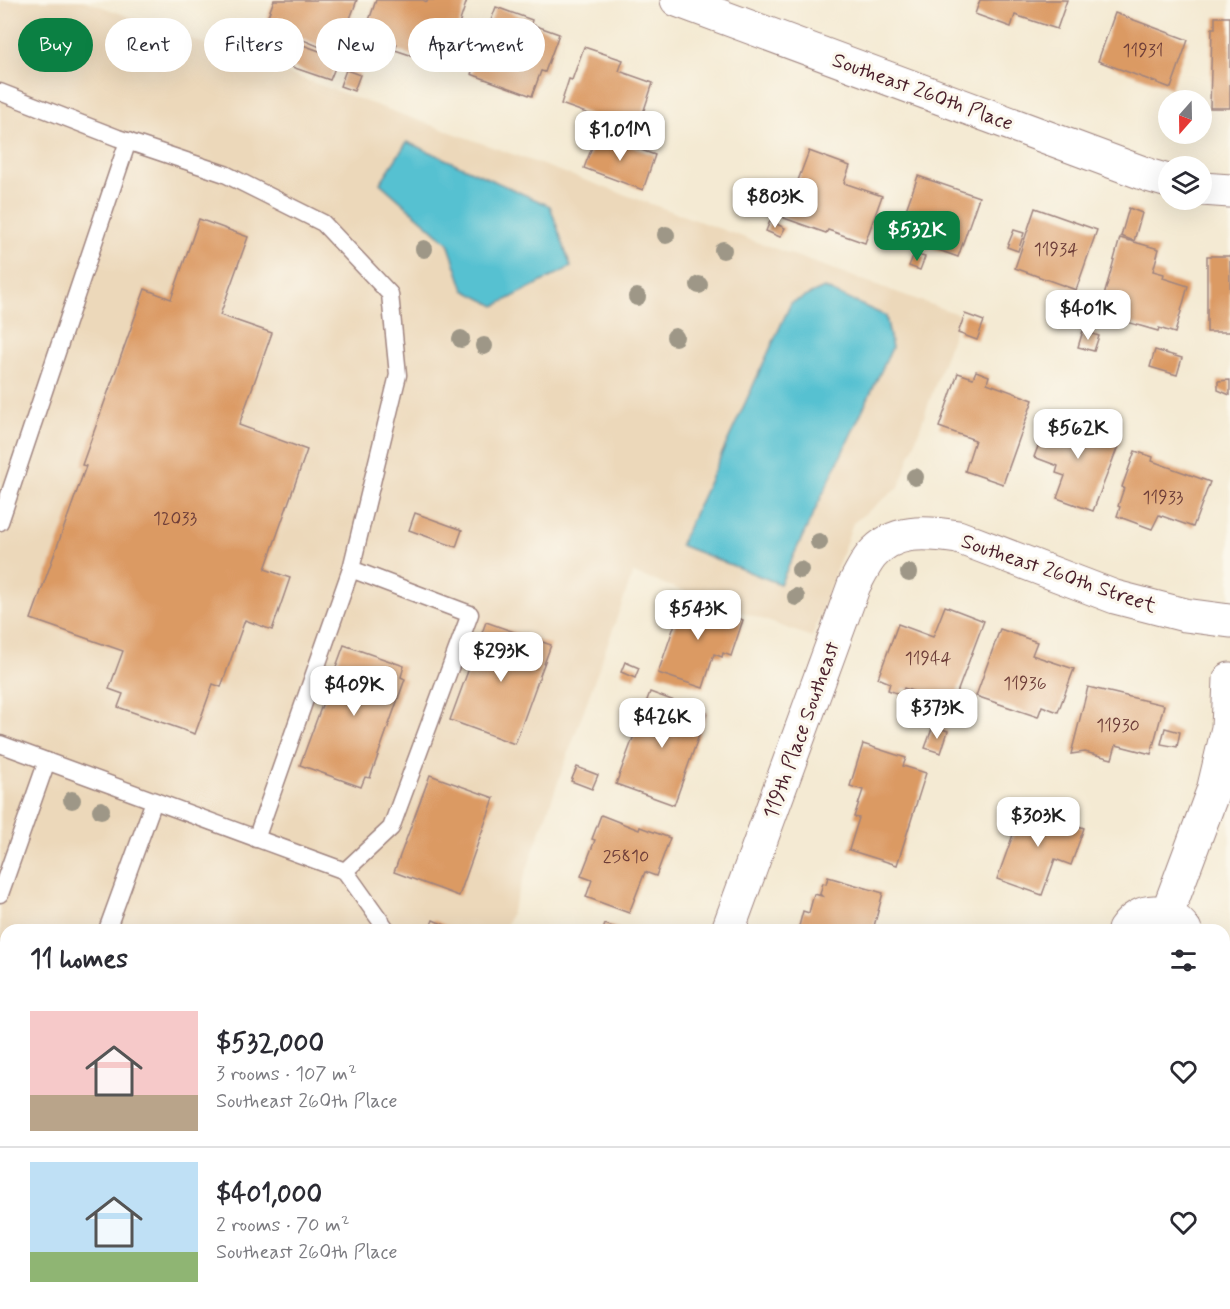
<!DOCTYPE html>
<meta charset="utf-8">
<style>
body{margin:0;font-family:Mynerve,sans-serif;background:#f2f2f3;color:#2b2b33;height:100vh;display:flex;flex-direction:column;font-size:22px;white-space:nowrap}
*{box-sizing:border-box;margin:0}
p{font-size:20px;color:#7c7c81}
.icon{flex:none;width:33px;height:33px;fill:none;stroke:currentColor;stroke-width:2;stroke-linecap:round;stroke-linejoin:round}
.map{position:relative;flex:1;overflow:hidden}
.sheet{position:absolute;left:0px;top:924px;width:1230px;height:386px;display:flex;flex-direction:column;background:#fff;border-radius:18px 18px 0 0;box-shadow:0 6px 24px #0002}
.sheet>*{flex:none}
.banner{position:absolute;left:18px;top:18px;width:600px;height:54px;display:flex;gap:12px}
.needle{width:39px;rotate:200deg}
.tools{position:absolute;left:1158px;top:90px;display:grid;gap:12px}
.tools a{display:grid;place-items:center;width:54px;height:54px;border-radius:50%;background:#fff;box-shadow:0 6px 24px #0002;font-size:30px}
.price{position:absolute;translate:-50% -51px;padding:0 14px;border-radius:12px;background:#fff;color:#222;font-size:20px;line-height:39px;filter:drop-shadow(0 2px 3px #0008)}
.price::after{content:'';position:absolute;left:50%;top:36px;width:18px;height:14px;margin-left:-9px;background:inherit;clip-path:polygon(0 0,100% 0,50% 100%)}
.price.on{background:#0b8043;color:#fff}
ul{padding:0;list-style:none}
li{display:flex;align-items:center;gap:18px;height:150px;padding:0 30px}
li+li{border-top:2px solid #e1e1e2}
li span{display:grid;place-items:center;flex:none;width:168px;height:120px;border-radius:0px;color:#555}
li>.icon{margin-inline-start:auto}
span .icon{width:72px;height:72px;fill:#fffc;stroke-width:1}
li b{font-size:26px}
h2{display:flex;justify-content:space-between;align-items:center;height:72px;padding:0 30px;font-size:26px}
.tag{padding:0 21px;border-radius:27px;background:#fff;box-shadow:0 6px 24px #0002;font-size:21px;line-height:54px}
.tag.on{background:#0b8043;color:#fff}
.map>svg:first-child{display:block}
.built{fill:#ecd8ba}
.water{fill:#56c1d1;stroke:#50707e;stroke-width:1.5}
.building{fill:#db9a64}
.lines{fill:none;stroke-linecap:round;stroke-linejoin:round}
.service-casing{stroke:#9f847f;stroke-width:19}
.minor-casing{stroke:#9f847f;stroke-width:35}
.service{stroke:#fff;stroke-width:16}
.minor{stroke:#fff;stroke-width:33}
.tree{fill:#9e9787}
.labels{text-anchor:middle;stroke-width:6;stroke-linejoin:round;paint-order:stroke}
.number-label{font-size:18px;fill:#6e3e39}
.street-label{font-size:21px;fill:#4a1f2b;stroke:#fbf7ec}
</style>
<div class="map">
<svg width="1230" height="1309" viewBox="0 0 1230 1309">
<rect width="100%" height="100%" fill="#fbf7ec"/>
<filter id="ink" filterUnits="userSpaceOnUse"><feTurbulence type="fractalNoise" baseFrequency=".0167" numOctaves="2"/><feDisplacementMap in="SourceGraphic" scale="12" xChannelSelector="R" yChannelSelector="G"/><feConvolveMatrix kernelMatrix="1 2 1 2 8 2 1 2 1" color-interpolation-filters="sRGB"/></filter>
<filter id="wash" filterUnits="userSpaceOnUse"><feTurbulence type="fractalNoise" baseFrequency=".008" numOctaves="4" result="noise"/><feDisplacementMap in="SourceGraphic" scale="24" xChannelSelector="R" yChannelSelector="G"/><feGaussianBlur stdDeviation="1.35" result="paint"/><feColorMatrix in="noise" values="0 0 0 0 0 0 0 0 0 0 0 0 0 0 0 0 0 1.4 0 .05"/><feComposite in="paint" operator="in"/></filter>
<g filter="url(#wash)">
<rect width="100%" height="100%" fill="#f4ead3"/>
<polygon class="built" points="0,0 83,0 960,315 899,487 853,523 812,637 633,573 505,930 6,930 6,1304 371,1304 369,1309 0,1309"/>
<g class="water">
<polygon points="407,142 550,206 571,267 495,306 464,290 448,243 380,183"/>
<polygon points="824,288 886,316 892,348 780,584 680,545 791,303"/>
</g>
<g id="blocks">
<g class="building">
<polygon points="274,0 357,0 337,54 265,24"/>
<polygon points="376,0 423,0 427,2 428,0 467,0 454,39 444,35 435,61 414,53 413,56 395,50 397,44 365,32"/>
<polygon points="980,0 1067,0 1057,29 1015,15 1011,27 975,14"/>
<polygon points="496,7 532,20 531,24 559,34 545,72 541,71 532,96 471,74"/>
<polygon points="1115,13 1188,40 1171,88 1098,61"/>
<polygon points="1215,17 1230,17 1230,108 1210,108 1212,28 1215,28"/>
<polygon points="300,44 339,58 330,80 292,67"/>
<polygon points="584,47 623,60 619,71 653,83 635,137 614,130 617,120 604,116 603,119 561,104 569,79 572,80"/>
<polygon points="346,70 360,75 354,91 340,86"/>
<polygon points="597,134 655,155 643,190 584,168"/>
<polygon points="809,151 850,166 844,183 882,196 865,243 828,230 826,233 784,218"/>
<polygon points="918,176 979,197 958,257 897,235"/>
<polygon points="1035,208 1097,230 1076,290 1015,268"/>
<polygon points="1129,208 1142,213 1134,241 1121,236"/>
<polygon points="199,219 248,237 220,315 272,333 239,425 307,450 265,569 290,578 272,630 245,620 221,687 213,684 195,734 118,707 123,694 109,689 123,651 31,619 86,466 82,465 145,289 171,299"/>
<polygon points="770,221 785,228 780,237 766,231"/>
<polygon points="1014,230 1024,233 1018,251 1007,247"/>
<polygon points="1120,238 1159,249 1153,271 1164,274 1163,278 1188,286 1175,333 1159,328 1158,331 1099,314"/>
<polygon points="914,254 925,257 920,270 909,266"/>
<rect x="1207" y="256" width="23" height="76"/>
<polygon points="965,314 984,321 977,340 958,333"/>
<polygon points="1083,331 1099,336 1094,351 1078,347"/>
<polygon points="1155,350 1182,358 1177,375 1150,367"/>
<polygon points="976,371 989,376 987,383 1033,400 1003,484 965,471 975,440 939,427 958,373 973,378"/>
<polygon points="1230,380 1230,395 1218,390 1218,381"/>
<polygon points="1050,415 1120,441 1093,511 1057,498 1065,476 1056,473 1058,466 1034,457"/>
<polygon points="1135,451 1153,457 1152,461 1210,482 1193,527 1159,515 1152,529 1117,516 1120,507 1118,506 1124,488 1122,487"/>
<polygon points="415,513 462,530 456,547 409,530"/>
<polygon points="681,595 717,608 716,610 743,620 731,656 723,653 722,657 714,654 703,688 658,673 678,615 675,614"/>
<polygon points="945,606 984,621 952,706 904,688 902,695 888,690 890,683 878,678 898,624 933,637"/>
<polygon points="486,622 551,645 515,744 450,720"/>
<polygon points="1000,629 1037,642 1032,655 1074,669 1058,712 1042,706 1038,717 976,696"/>
<polygon points="344,645 404,666 401,677 405,679 370,778 365,777 361,787 300,765"/>
<polygon points="625,662 639,668 635,678 621,672"/>
<polygon points="1088,687 1164,705 1151,754 1116,745 1112,759 1085,752 1071,754"/>
<polygon points="650,692 707,713 674,805 616,784"/>
<polygon points="933,726 948,731 941,753 925,748"/>
<polygon points="1165,728 1180,732 1177,747 1161,744"/>
<polygon points="863,744 906,758 903,766 926,773 897,865 849,850 859,818 854,817 863,790 850,786"/>
<polygon points="577,767 598,775 592,789 571,781"/>
<polygon points="430,775 494,798 459,896 394,872"/>
<polygon points="1021,802 1058,815 1057,818 1084,828 1071,865 1055,859 1042,895 997,879 1018,821 1015,820"/>
<polygon points="601,815 639,830 640,827 670,838 656,876 645,872 629,913 586,897 592,880 581,876 595,840 592,839"/>
<polygon points="828,877 883,893 873,930 798,930 803,911 809,913 814,894 822,896 820,894 823,883 826,884"/>
<polygon points="433,920 456,930 429,930"/>
<polygon points="605,924 621,930 603,930"/>
<polygon points="0,944 6,946 6,1129 0,1127"/>
<polygon points="1230,1082 1230,1112 1224,1107 1224,1089"/>
<polygon points="431,1304 486,1304 485,1306 478,1304 476,1309 429,1309"/>
<polygon points="660,1304 685,1304 700,1309 658,1309"/>
<polygon points="819,1304 895,1304 893,1309 817,1309"/>
</g>
</g>
</g>
<g filter="url(#ink)">
<use href="#blocks" fill-opacity="0" stroke="#9f847f" stroke-width="1.5"/>
<g class="lines">
<g class="service-casing">
<g id="service">
<polyline points="0,92 118,138 225,174 323,223 390,294 398,375 351,569 470,614 391,828 345,871 387,930"/>
<polyline points="0,522 128,141"/>
<polyline points="0,744 345,871"/>
<polyline points="256,839 351,569"/>
<polyline points="0,894 47,761"/>
<polyline points="107,930 154,801"/>
<polyline points="0,1220 6,1222"/>
<polyline points="245,1304 262,1309"/>
<polyline points="56,1309 58,1304"/>
<polyline points="284,1309 286,1304"/>
</g>
</g>
<g class="minor-casing">
<g id="minor">
<polyline points="677,0 1151,176 1168,181"/>
<polyline points="1202,189 1230,191"/>
<polyline points="1167,914 1213,791 1228,728 1230,679"/>
<path d="M 728,930 L 854,585 C 859,576 864,565 871,556 C 893,529 926,532 958,537 L 1115,597 L 1185,615 L 1230,621"/>
<path d="M 1124,930 C 1141,905 1168,907 1185,930"/>
<polyline points="590,1309 592,1304"/>
</g>
</g>
<use href="#service" class="service"/>
<use href="#minor" class="minor"/>
</g>
<g class="tree">
<circle cx="666" cy="235" r="9"/>
<circle cx="424" cy="249" r="9"/>
<circle cx="723" cy="250" r="9"/>
<circle cx="699" cy="285" r="9"/>
<circle cx="637" cy="297" r="9"/>
<circle cx="675" cy="337" r="9"/>
<circle cx="461" cy="339" r="9"/>
<circle cx="484" cy="346" r="9"/>
<circle cx="915" cy="477" r="9"/>
<circle cx="819" cy="542" r="9"/>
<circle cx="800" cy="570" r="9"/>
<circle cx="909" cy="573" r="9"/>
<circle cx="796" cy="597" r="9"/>
<circle cx="72" cy="800" r="9"/>
<circle cx="101" cy="810" r="9"/>
</g>
</g>
<g class="labels">
<g class="number-label">
<text x="1143" y="56">11931</text>
<text x="1056" y="255">11934</text>
<text x="1163" y="503">11933</text>
<text x="175" y="524">12033</text>
<text x="928" y="664">11944</text>
<text x="1025" y="689">11936</text>
<text x="1118" y="731">11930</text>
<text x="626" y="862">25810</text>
</g>
<g class="street-label">
<text transform="translate(923 91) rotate(20)" y="7">Southeast 260th Place</text>
<text transform="translate(1059 573) rotate(19)" y="7">Southeast 260th Street</text>
<text transform="translate(801 730) rotate(-70)" y="7">119th Place Southeast</text>
</g>
</g>
</svg>
<div class="tools">
<a><svg class="needle" viewBox="-14 -14 28 28"><path d="M0-13l5 13h-10z" fill="#e53935"/><path d="M0 13l5-13h-10z" fill="#7c7c81"/></svg></a>
<a><svg class="icon" aria-label="layers" viewBox="0 0 24 24"><path d="M12 4l9 5-9 5-9-5zM3 14l9 5 9-5"/></svg></a>
</div>
<b class="price" style="left:620px;top:162px">$1.01M</b>
<b class="price" style="left:775px;top:229px">$803K</b>
<b class="price on" style="left:917px;top:262px">$532K</b>
<b class="price" style="left:1088px;top:341px">$401K</b>
<b class="price" style="left:1078px;top:460px">$562K</b>
<b class="price" style="left:698px;top:641px">$543K</b>
<b class="price" style="left:501px;top:683px">$293K</b>
<b class="price" style="left:354px;top:717px">$409K</b>
<b class="price" style="left:937px;top:740px">$373K</b>
<b class="price" style="left:662px;top:749px">$426K</b>
<b class="price" style="left:1038px;top:848px">$303K</b>
<div class="banner">
<a class="tag on">Buy</a>
<a class="tag">Rent</a>
<a class="tag">Filters</a>
<a class="tag">New</a>
<a class="tag">Apartment</a>
</div>
<section class="sheet">
<h2>11 homes<svg class="icon" aria-label="filters" viewBox="0 0 24 24"><path d="M4 7h16M4 17h16"/><circle cx="9" cy="7" r="2"/><circle cx="15" cy="17" r="2"/></svg></h2>
<ul>
<li><span style="background:linear-gradient(#f6c9c9 70%,#b9a48a 0)"><svg class="icon" aria-label="home" viewBox="0 0 24 24"><path d="M3 11l9-7 9 7M6 9v11h12V9"/></svg></span><div><b>$532,000</b><p>3 rooms · 107 m²</p><p>Southeast 260th Place</p></div><svg class="icon" aria-label="heart" viewBox="0 0 24 24"><path d="M12 20l-8-8c-3-5 5-10 8-4 3-6 11-1 8 4z"/></svg></li>
<li><span style="background:linear-gradient(#bfe0f5 75%,#8fb573 0)"><svg class="icon" aria-label="home" viewBox="0 0 24 24"><path d="M3 11l9-7 9 7M6 9v11h12V9"/></svg></span><div><b>$401,000</b><p>2 rooms · 70 m²</p><p>Southeast 260th Place</p></div><svg class="icon" aria-label="heart" viewBox="0 0 24 24"><path d="M12 20l-8-8c-3-5 5-10 8-4 3-6 11-1 8 4z"/></svg></li>
</ul>
</section>
</div>
